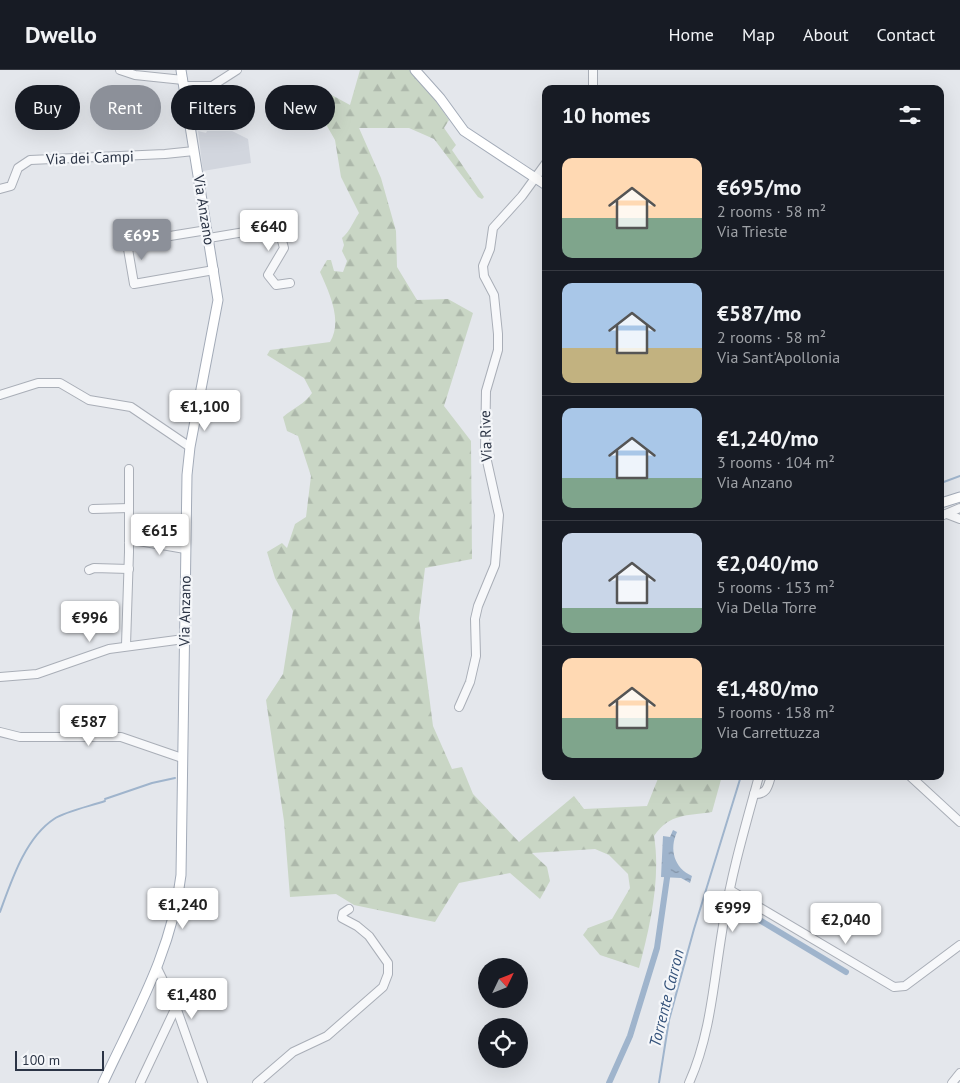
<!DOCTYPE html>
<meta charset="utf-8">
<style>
body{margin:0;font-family:"PT Sans",sans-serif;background:#242831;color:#f1f3f6;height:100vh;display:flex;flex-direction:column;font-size:19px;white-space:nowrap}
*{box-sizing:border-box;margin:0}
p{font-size:16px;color:#9ea1a6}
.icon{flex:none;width:28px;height:28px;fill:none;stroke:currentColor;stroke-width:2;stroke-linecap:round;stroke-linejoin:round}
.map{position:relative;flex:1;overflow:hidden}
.details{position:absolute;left:542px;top:15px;width:402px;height:695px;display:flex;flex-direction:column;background:#171b24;border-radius:10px;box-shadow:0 5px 20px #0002}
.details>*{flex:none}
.banner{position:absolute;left:15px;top:15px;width:452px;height:45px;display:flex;gap:10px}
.needle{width:32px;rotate:47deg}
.tools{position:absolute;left:478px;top:888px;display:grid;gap:10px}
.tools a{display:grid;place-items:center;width:50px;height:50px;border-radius:50%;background:#171b24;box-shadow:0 5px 20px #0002;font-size:25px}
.scale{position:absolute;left:15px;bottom:12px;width:89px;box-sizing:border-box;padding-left:5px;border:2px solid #2b3445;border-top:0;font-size:14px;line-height:18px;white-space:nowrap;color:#2b3445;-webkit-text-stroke:4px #f4f6f9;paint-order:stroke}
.price{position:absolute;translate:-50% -42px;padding:0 11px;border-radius:5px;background:#fff;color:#222;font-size:16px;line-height:32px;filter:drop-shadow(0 1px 2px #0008)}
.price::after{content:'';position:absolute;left:50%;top:30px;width:15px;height:11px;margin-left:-8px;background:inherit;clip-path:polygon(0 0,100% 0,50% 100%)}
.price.current{background:#8c9099;color:#fff}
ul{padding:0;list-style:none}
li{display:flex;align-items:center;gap:15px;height:125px;padding:0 20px}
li+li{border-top:1px solid #363941}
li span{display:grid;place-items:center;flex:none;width:140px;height:100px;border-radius:10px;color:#555}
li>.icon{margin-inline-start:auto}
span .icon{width:60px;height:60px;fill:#fffc;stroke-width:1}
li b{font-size:21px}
h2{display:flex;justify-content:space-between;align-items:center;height:60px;padding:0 20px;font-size:21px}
.pill{padding:0 18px;border-radius:22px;background:#171b24;box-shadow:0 5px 20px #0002;font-size:18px;line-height:45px}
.pill.current{background:#8c9099;color:#fff}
header{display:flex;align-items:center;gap:30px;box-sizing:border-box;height:70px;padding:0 25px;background:#171b24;border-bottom:1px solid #363941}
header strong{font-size:24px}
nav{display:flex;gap:28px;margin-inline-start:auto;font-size:18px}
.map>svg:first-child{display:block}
.built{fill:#d2d6de}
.forest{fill:url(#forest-firs)}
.pitch{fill:#c9d6c5}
.water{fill:url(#water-ripples)}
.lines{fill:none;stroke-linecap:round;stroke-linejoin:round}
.stream{stroke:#9fb4cc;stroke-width:2}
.canal{stroke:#9fb4cc;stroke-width:6}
.minor-casing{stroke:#a9aeb7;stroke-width:10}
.major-casing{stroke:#a3abb8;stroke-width:11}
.minor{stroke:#f7f8fa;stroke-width:8}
.major{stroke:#fff;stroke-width:9}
.labels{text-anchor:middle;stroke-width:4.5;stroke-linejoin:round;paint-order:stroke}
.street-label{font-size:15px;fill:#2b3445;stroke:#f4f6f9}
.water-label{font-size:16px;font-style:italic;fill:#34527a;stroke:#f4f6f9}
</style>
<header>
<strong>Dwello</strong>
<nav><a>Home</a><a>Map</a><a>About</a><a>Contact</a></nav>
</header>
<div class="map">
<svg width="960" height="1013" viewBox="0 0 960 1013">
<defs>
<pattern id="forest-firs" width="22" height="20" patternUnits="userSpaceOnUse" patternTransform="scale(1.25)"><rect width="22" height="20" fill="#c9d6c5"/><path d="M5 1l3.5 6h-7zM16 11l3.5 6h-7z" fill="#adb8ab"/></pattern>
<pattern id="water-ripples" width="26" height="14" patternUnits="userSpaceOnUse" patternTransform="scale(1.25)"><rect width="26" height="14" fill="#9fb4cc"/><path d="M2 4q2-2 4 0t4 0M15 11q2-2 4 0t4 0" fill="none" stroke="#8293a7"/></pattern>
</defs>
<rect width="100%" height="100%" fill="#e4e7ec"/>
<polygon class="built" points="198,61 206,63 207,61 232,61 248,69 251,93 203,101"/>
<path class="forest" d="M 360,0 L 410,0 L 434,28 L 449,50 L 444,58 L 456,75 L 452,80 L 484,127 L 482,129 L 478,127 L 434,69 L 409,58 L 359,58 L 381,108 L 396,161 L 397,197 L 417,230 L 448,229 L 473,243 L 444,336 L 471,371 L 472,489 L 425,498 L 419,548 L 433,656 L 452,699 L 462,697 L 473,724 L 519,772 L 574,726 L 584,739 L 647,736 L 659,706 L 722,706 L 712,742 C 687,746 670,743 654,766 C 661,808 650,857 639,898 L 600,885 L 583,865 L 588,858 L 612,849 L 630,818 L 628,804 L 609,785 L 595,779 L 532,783 L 547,797 L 550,811 L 540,829 L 510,803 L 459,813 L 435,852 L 354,835 L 336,824 L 290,827 L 284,751 L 266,630 L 283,604 L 293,541 L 275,508 L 267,482 L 282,473 L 287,478 L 295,454 L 306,447 L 311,406 L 298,366 L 287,361 L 283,347 C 292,339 306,333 312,323 L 304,308 L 267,285 L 270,280 L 330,272 C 343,251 329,222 320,202 L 327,190 L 331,190 L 334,201 L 343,202 L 347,191 L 342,181 L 344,175 L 342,168 C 350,161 353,152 359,143 L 341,107 L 335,70 L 323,49 L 320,32 L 328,23 L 350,35 Z"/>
<polygon class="pitch" points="217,37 238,47 233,59 211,49"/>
<path class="water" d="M 673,760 L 677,762 C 669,779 674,798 692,806 L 690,813 L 681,808 L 661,807 L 663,766 L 670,767 Z"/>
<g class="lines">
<g class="stream">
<polyline points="941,413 960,406"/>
<polyline points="105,729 152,713 175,708"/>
<path d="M 0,842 C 11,812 25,768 54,749 C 66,741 91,736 105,731"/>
<polyline points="659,1013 669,950 694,859 741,706"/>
</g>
<g class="canal">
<polyline points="736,836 846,902"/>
<polyline points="609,1013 630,966 657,878 668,801"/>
</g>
<g class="minor-casing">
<g id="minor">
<polyline points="120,0 135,5 183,10"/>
<polyline points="184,16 212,16 237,0"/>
<polyline points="593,19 593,0"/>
<polyline points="0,119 11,116 18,98 30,90 165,84 194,81"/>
<polyline points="207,160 127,173 134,214 214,200"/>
<polyline points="209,168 274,157 279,160 284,178 268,205 276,215 290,213"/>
<polyline points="0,325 38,313 60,313 89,330 131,337 190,377"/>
<polyline points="93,439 129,438"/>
<polyline points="947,444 960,449"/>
<polyline points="941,446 960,438"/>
<polyline points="129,473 133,470 185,479"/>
<polyline points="89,500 94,498 129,499"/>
<polyline points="126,575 129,482 129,399"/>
<polyline points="0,607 37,604 109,579 184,569"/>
<polyline points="459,637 470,612 476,586 475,549 478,536 495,495 499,445 485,382 486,321 498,280 498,264 494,225 484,206 483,196 490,179 493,158 522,126 546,93"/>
<polyline points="0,662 20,667 121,667 182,688"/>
<polyline points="910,706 960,752"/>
<path d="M 754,724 C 767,725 768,716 771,706"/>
<polyline points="730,820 894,917 905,916 960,875"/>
<polyline points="157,898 176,937 203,1013"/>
<polyline points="140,1013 176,937"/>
<polyline points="257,1013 293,982 327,966 383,917 388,904 388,893 369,866 357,856 342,848 343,843 349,839"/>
<path d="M 689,1013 C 712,962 714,905 724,850 C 732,801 746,754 759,706"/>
<polyline points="952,1013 960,1003"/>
</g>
</g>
<g class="major-casing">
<g id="major">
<polyline points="415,0 440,28 464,61 546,115"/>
<polyline points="941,433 960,427"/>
<path d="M 103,1013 C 135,944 172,882 181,805 L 187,405 L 190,377 L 218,230 L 181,0"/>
</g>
</g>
<use href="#minor" class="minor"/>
<use href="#major" class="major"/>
</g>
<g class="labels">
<g class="street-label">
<text transform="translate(90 88) rotate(-2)" y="5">Via dei Campi</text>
<text transform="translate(204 140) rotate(81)" y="5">Via Anzano</text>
<text transform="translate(486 366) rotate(-92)" y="5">Via Rive</text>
<text transform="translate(185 541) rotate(-89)" y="5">Via Anzano</text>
</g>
<g class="water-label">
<text transform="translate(666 928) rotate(-76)" y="6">Torrente Carron</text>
</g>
</g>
</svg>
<div class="tools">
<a><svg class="needle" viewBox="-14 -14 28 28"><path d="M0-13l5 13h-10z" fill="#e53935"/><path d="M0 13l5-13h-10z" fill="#9ea1a6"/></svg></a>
<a><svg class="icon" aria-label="locate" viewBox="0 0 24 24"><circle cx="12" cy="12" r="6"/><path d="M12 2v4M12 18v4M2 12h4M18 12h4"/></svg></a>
</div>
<div class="scale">100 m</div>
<b class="price" style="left:269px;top:182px">€640</b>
<b class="price current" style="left:142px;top:191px">€695</b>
<b class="price" style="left:205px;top:362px">€1,100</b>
<b class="price" style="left:160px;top:486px">€615</b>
<b class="price" style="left:90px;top:573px">€996</b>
<b class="price" style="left:89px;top:677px">€587</b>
<b class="price" style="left:183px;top:860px">€1,240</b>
<b class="price" style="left:733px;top:863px">€999</b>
<b class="price" style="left:846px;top:875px">€2,040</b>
<b class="price" style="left:192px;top:950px">€1,480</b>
<div class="banner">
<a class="pill">Buy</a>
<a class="pill current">Rent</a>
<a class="pill">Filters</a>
<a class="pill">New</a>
</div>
<section class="details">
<h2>10 homes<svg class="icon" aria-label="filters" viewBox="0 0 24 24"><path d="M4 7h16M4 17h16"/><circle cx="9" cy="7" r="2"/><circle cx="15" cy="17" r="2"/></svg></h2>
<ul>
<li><span style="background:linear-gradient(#ffd9b3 60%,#7fa58c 0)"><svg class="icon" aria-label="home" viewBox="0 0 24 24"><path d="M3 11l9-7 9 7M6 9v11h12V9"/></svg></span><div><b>€695/mo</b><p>2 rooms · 58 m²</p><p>Via Trieste</p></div></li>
<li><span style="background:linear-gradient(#a9c7e8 65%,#c2b280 0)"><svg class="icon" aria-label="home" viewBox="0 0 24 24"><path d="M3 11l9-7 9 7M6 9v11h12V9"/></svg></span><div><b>€587/mo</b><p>2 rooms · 58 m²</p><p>Via Sant'Apollonia</p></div></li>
<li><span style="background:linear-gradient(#a9c7e8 70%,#7fa58c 0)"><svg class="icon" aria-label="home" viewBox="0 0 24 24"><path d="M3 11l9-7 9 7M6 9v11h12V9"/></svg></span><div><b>€1,240/mo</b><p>3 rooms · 104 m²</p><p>Via Anzano</p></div></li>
<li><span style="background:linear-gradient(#c9d6e8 75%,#7fa58c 0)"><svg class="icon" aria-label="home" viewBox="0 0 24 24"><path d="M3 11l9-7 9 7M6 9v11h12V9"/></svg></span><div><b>€2,040/mo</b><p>5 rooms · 153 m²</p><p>Via Della Torre</p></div></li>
<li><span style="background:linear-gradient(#ffd9b3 60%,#7fa58c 0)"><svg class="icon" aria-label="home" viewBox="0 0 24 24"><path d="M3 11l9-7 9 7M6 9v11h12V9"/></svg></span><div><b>€1,480/mo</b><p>5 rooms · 158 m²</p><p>Via Carrettuzza</p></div></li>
</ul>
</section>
</div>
